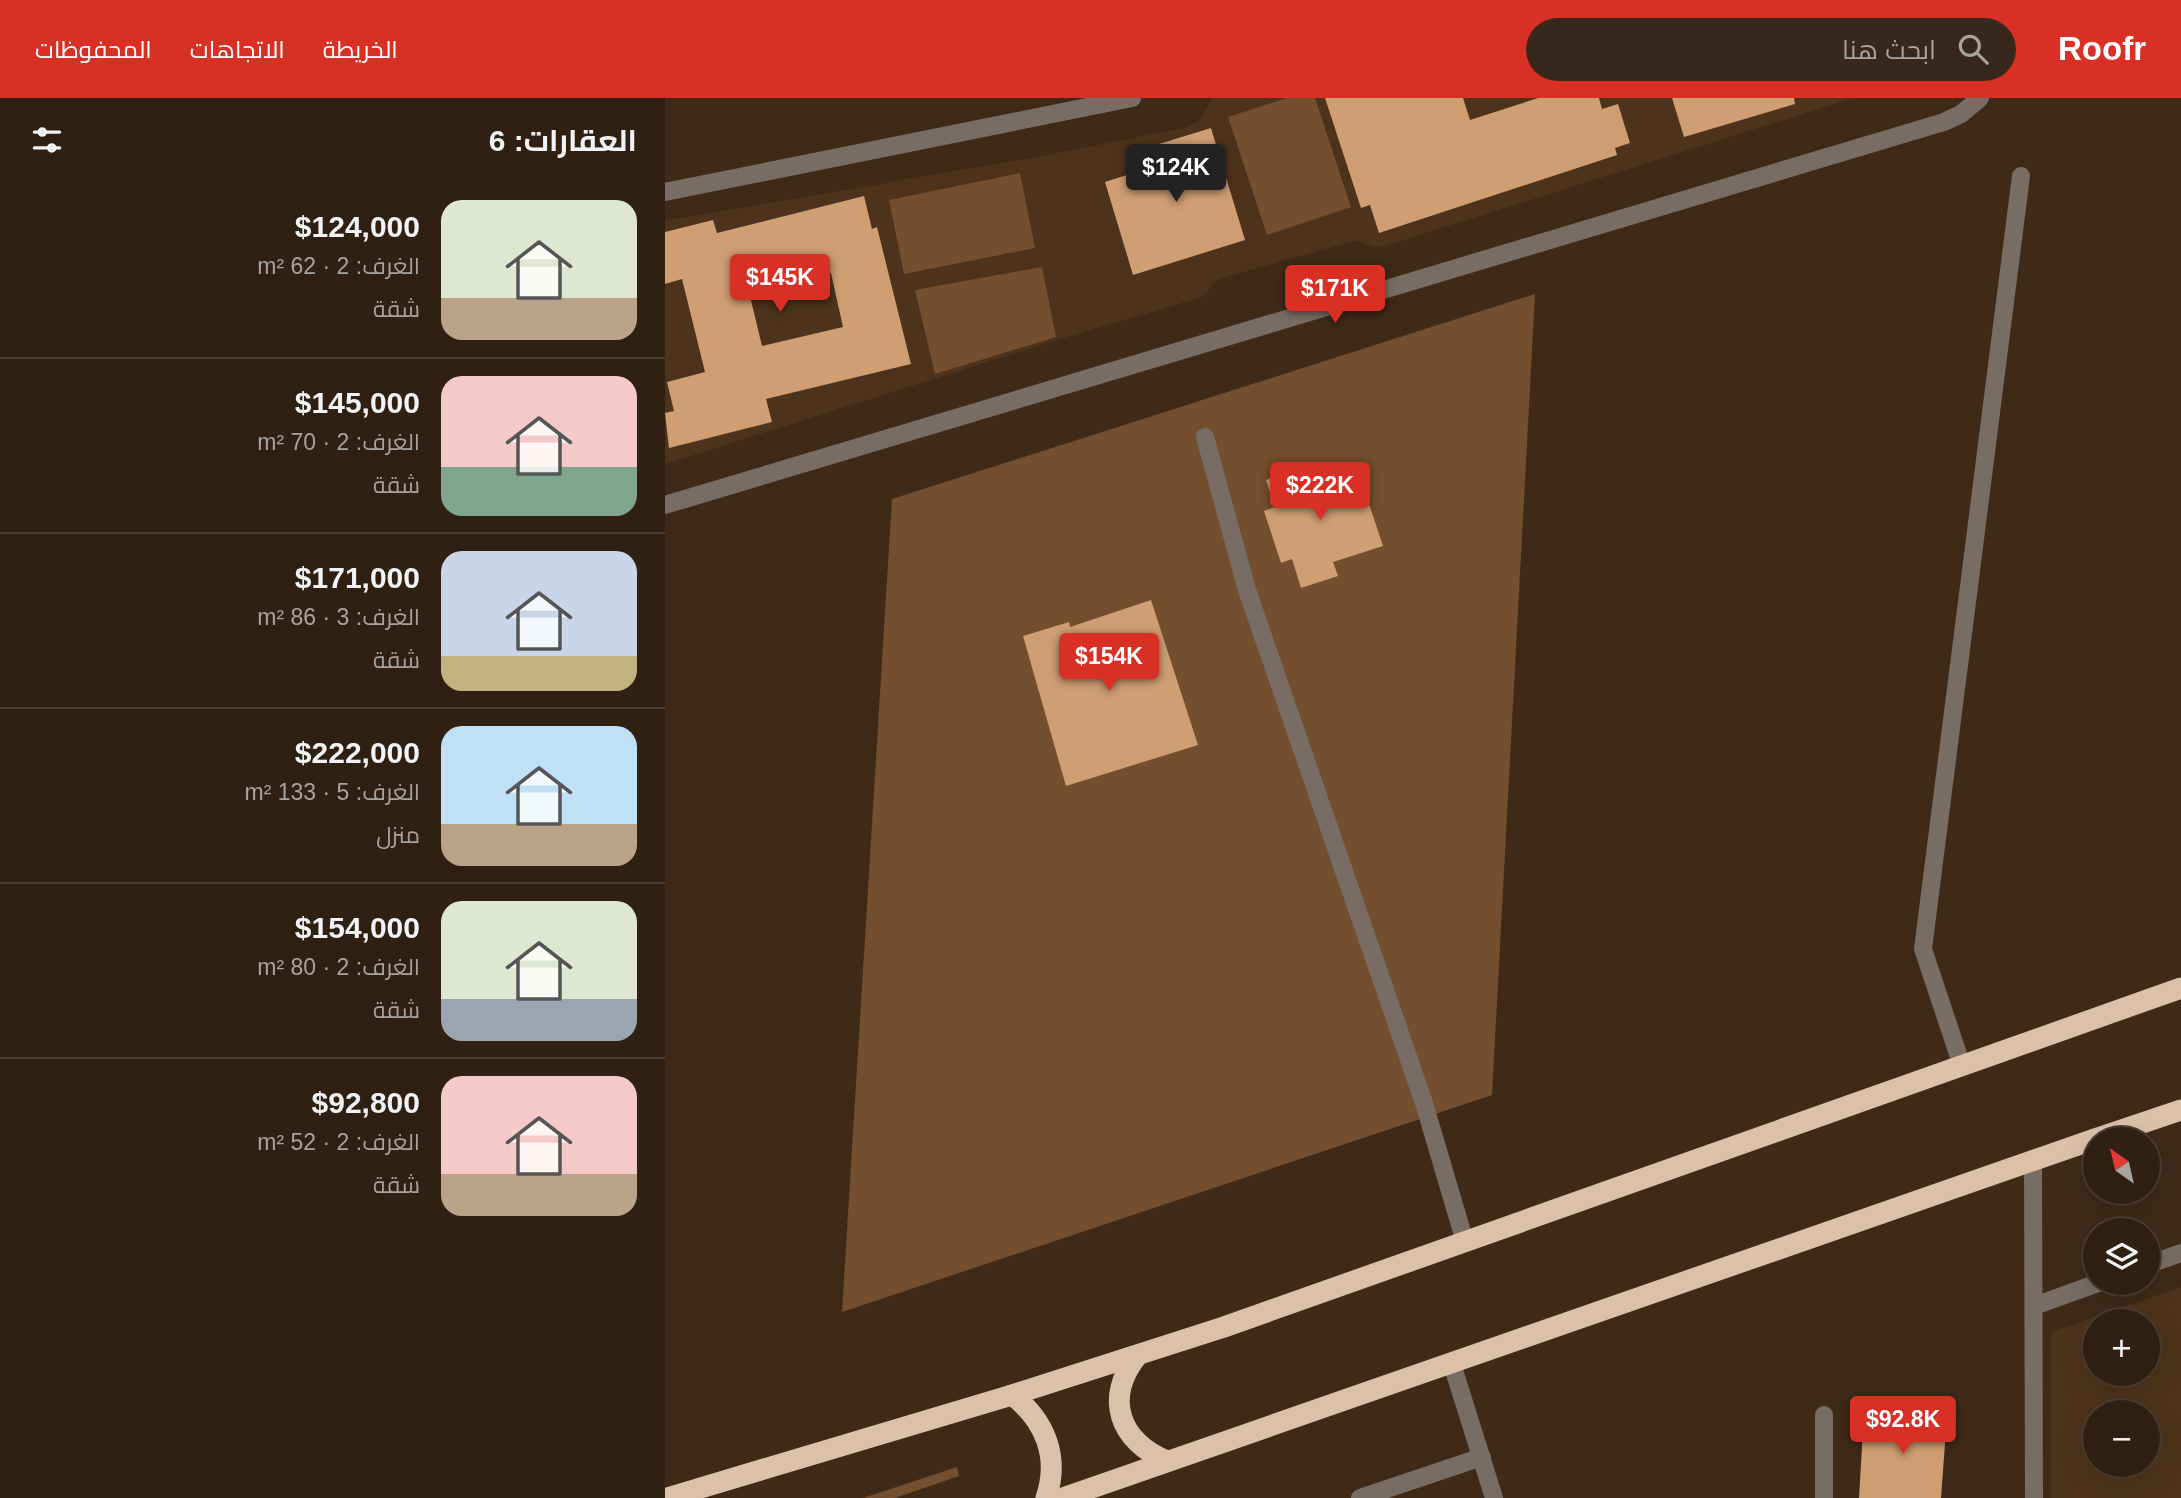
<!DOCTYPE html>
<html lang="ar">
<meta charset="utf-8">
<style>
body{margin:0;font-family:Arial,Cairo,sans-serif;background:#37281b;color:#f1f3f6;direction:rtl;height:100vh;display:flex;flex-direction:column;font-size:26px;white-space:nowrap}
*{box-sizing:border-box;margin:0}
p{font-size:23px;color:#a7a39f}
.icon{flex:none;width:38px;height:38px;fill:none;stroke:currentColor;stroke-width:2;stroke-linecap:round;stroke-linejoin:round}
.map{position:relative;flex:1;overflow:hidden;direction:ltr}
.details{display:flex;flex-direction:column;background:#2f2012;width:665px}
.details>*{flex:none}
.needle{width:46px;rotate:326deg}
.tools{position:absolute;left:1418px;top:1029px;display:grid;gap:14px}
.tools a{display:grid;place-items:center;width:77px;height:77px;border-radius:50%;background:#2f2012;box-shadow:0 7px 28px #0002,0 0 0 2px #4a3e32;font-size:35px}
.price{position:absolute;translate:-50% -60px;padding:0 16px;border-radius:7px;background:#d93025;color:#fff;font-size:23px;line-height:46px;filter:drop-shadow(0 2px 4px #0008)}
.price::after{content:'';position:absolute;left:50%;top:42px;width:21px;height:16px;margin-left:-10px;background:inherit;clip-path:polygon(0 0,100% 0,50% 100%)}
.price.selected{background:#222;color:#fff}
ul{padding:0;list-style:none}
li{display:flex;align-items:center;gap:21px;height:175px;padding:0 28px}
li+li{border-top:2px solid #4a3e32}
li span{display:grid;place-items:center;flex:none;width:196px;height:140px;border-radius:21px;color:#555}
li>.icon{margin-inline-start:auto}
span .icon{width:84px;height:84px;fill:#fffc;stroke-width:1}
li b{font-size:30px}
h2{display:flex;justify-content:space-between;align-items:center;height:84px;padding:0 28px;font-size:30px}
header{display:flex;align-items:center;gap:42px;box-sizing:border-box;height:98px;padding:0 35px;background:#d93025;color:#fff}
header strong{font-size:33px}
nav{display:flex;gap:38px;margin-inline-start:auto;font-size:24px}
.search{width:490px;height:63px;background:#37281b;display:flex;align-items:center;gap:18px;box-sizing:border-box;padding:0 24px;border-radius:38px;color:#a7a39f;font-size:26px}
main{display:flex;flex:1;min-height:0}
.map>svg:first-child{display:block}
.built{fill:#4d331b;fill-rule:evenodd}
.green{fill:#734f2f}
.building{fill:#cf9e73;fill-rule:evenodd}
.lines{fill:none;stroke-linecap:round;stroke-linejoin:round}
.minor{stroke:#776d64;stroke-width:18}
.highway{stroke:#dbc1aa;stroke-width:21}
</style>
<header>
<strong>Roofr</strong>
<div class="search"><svg class="icon" aria-label="search" viewBox="0 0 24 24"><circle cx="10" cy="10" r="6"/><path d="M15 15l6 6"/></svg>ابحث هنا</div>
<nav><a>الخريطة</a><a>الاتجاهات</a><a>المحفوظات</a></nav>
</header>
<main>
<div class="map">
<svg width="1516" height="1400" viewBox="0 0 1516 1400">
<rect width="100%" height="100%" fill="#3f2a18"/>
<g class="built">
<polygon points="547,0 1188,0 713,150 690,143 553,181 537,199 395,241 0,366 0,123 361,61 520,30 535,22"/>
<path d="M 1516,1189 L 1516,1400 L 1386,1400 L 1386,1234 ZM 1430,1223 L 1482,1223 L 1482,1276 L 1430,1276 ZM 1430,1314 L 1482,1314 L 1482,1367 L 1430,1367 Z"/>
</g>
<g class="green">
<polygon points="622,0 650,0 686,109 602,137 563,19"/>
<polygon points="355,75 370,150 239,176 224,102"/>
<polygon points="377,169 391,239 270,276 250,192"/>
<polygon points="870,196 827,997 177,1214 227,401"/>
<polygon points="292,1369 294,1378 230,1400 198,1400"/>
</g>
<g class="building">
<polygon points="660,0 798,0 805,22 873,0 934,0 937,11 953,6 965,45 950,50 952,57 714,135 705,107 696,110"/>
<polygon points="1007,0 1129,0 1130,6 1019,39"/>
<polygon points="546,30 580,142 468,177 440,84 487,69 481,50"/>
<path d="M 199,98 L 207,131 L 212,129 L 246,266 L 101,301 L 107,324 L 4,350 L 0,315 L 9,313 L 2,284 L 40,274 L 17,181 L 0,186 L 0,134 L 48,122 L 52,135 ZM 166,175 L 178,229 L 97,248 L 84,194 Z"/>
<polygon points="691,367 718,448 668,464 673,478 636,490 627,461 616,465 599,413 610,409 601,382 639,369 643,383"/>
<polygon points="486,502 533,647 401,688 358,538 404,524 405,529"/>
<polygon points="1199,1315 1282,1318 1276,1400 1194,1400"/>
</g>
<g class="lines">
<g class="minor">
<polyline points="0,94 467,0"/>
<polyline points="540,339 582,492 759,1005 800,1144"/>
<polyline points="0,407 1279,24 1296,16 1315,0"/>
<polyline points="1297,968 1258,851 1356,78"/>
<polyline points="1368,1062 1369,1400"/>
<polyline points="1482,1167 1516,1155"/>
<polyline points="1369,1208 1433,1185"/>
<polyline points="787,1266 829,1400"/>
<polyline points="695,1400 817,1359"/>
<polyline points="1159,1400 1159,1317"/>
</g>
<g class="highway">
<polyline points="1430,1041 1516,1012"/>
<path d="M 472,1258 C 439,1300 454,1343 502,1363"/>
<path d="M 347,1297 C 380,1322 395,1359 381,1400"/>
<polyline points="2,1400 347,1297 559,1229 1516,890"/>
<polyline points="398,1400 1430,1041"/>
</g>
</g>
</svg>
<div class="tools">
<a><svg class="needle" viewBox="-14 -14 28 28"><path d="M0-13l5 13h-10z" fill="#e53935"/><path d="M0 13l5-13h-10z" fill="#a7a39f"/></svg></a>
<a><svg class="icon" aria-label="layers" viewBox="0 0 24 24"><path d="M12 4l9 5-9 5-9-5zM3 14l9 5 9-5"/></svg></a>
<a>+</a>
<a>−</a>
</div>
<b class="price selected" style="left:511px;top:106px">$124K</b>
<b class="price" style="left:115px;top:216px">$145K</b>
<b class="price" style="left:670px;top:227px">$171K</b>
<b class="price" style="left:655px;top:424px">$222K</b>
<b class="price" style="left:444px;top:595px">$154K</b>
<b class="price" style="left:1238px;top:1358px">$92.8K</b>
</div>
<section class="details">
<h2>العقارات: 6<svg class="icon" aria-label="filters" viewBox="0 0 24 24"><path d="M4 7h16M4 17h16"/><circle cx="9" cy="7" r="2"/><circle cx="15" cy="17" r="2"/></svg></h2>
<ul>
<li><span style="background:linear-gradient(#dfe7d0 70%,#b9a48a 0)"><svg class="icon" aria-label="home" viewBox="0 0 24 24"><path d="M3 11l9-7 9 7M6 9v11h12V9"/></svg></span><div><b>$124,000</b><p>الغرف: 2 · 62 m²</p><p>شقة</p></div></li>
<li><span style="background:linear-gradient(#f6c9c9 65%,#7fa58c 0)"><svg class="icon" aria-label="home" viewBox="0 0 24 24"><path d="M3 11l9-7 9 7M6 9v11h12V9"/></svg></span><div><b>$145,000</b><p>الغرف: 2 · 70 m²</p><p>شقة</p></div></li>
<li><span style="background:linear-gradient(#c9d6e8 75%,#c2b280 0)"><svg class="icon" aria-label="home" viewBox="0 0 24 24"><path d="M3 11l9-7 9 7M6 9v11h12V9"/></svg></span><div><b>$171,000</b><p>الغرف: 3 · 86 m²</p><p>شقة</p></div></li>
<li><span style="background:linear-gradient(#bfe0f5 70%,#b9a48a 0)"><svg class="icon" aria-label="home" viewBox="0 0 24 24"><path d="M3 11l9-7 9 7M6 9v11h12V9"/></svg></span><div><b>$222,000</b><p>الغرف: 5 · 133 m²</p><p>منزل</p></div></li>
<li><span style="background:linear-gradient(#dfe7d0 70%,#9aa5b1 0)"><svg class="icon" aria-label="home" viewBox="0 0 24 24"><path d="M3 11l9-7 9 7M6 9v11h12V9"/></svg></span><div><b>$154,000</b><p>الغرف: 2 · 80 m²</p><p>شقة</p></div></li>
<li><span style="background:linear-gradient(#f6c9c9 70%,#b9a48a 0)"><svg class="icon" aria-label="home" viewBox="0 0 24 24"><path d="M3 11l9-7 9 7M6 9v11h12V9"/></svg></span><div><b>$92,800</b><p>الغرف: 2 · 52 m²</p><p>شقة</p></div></li>
</ul>
</section>
</main>
